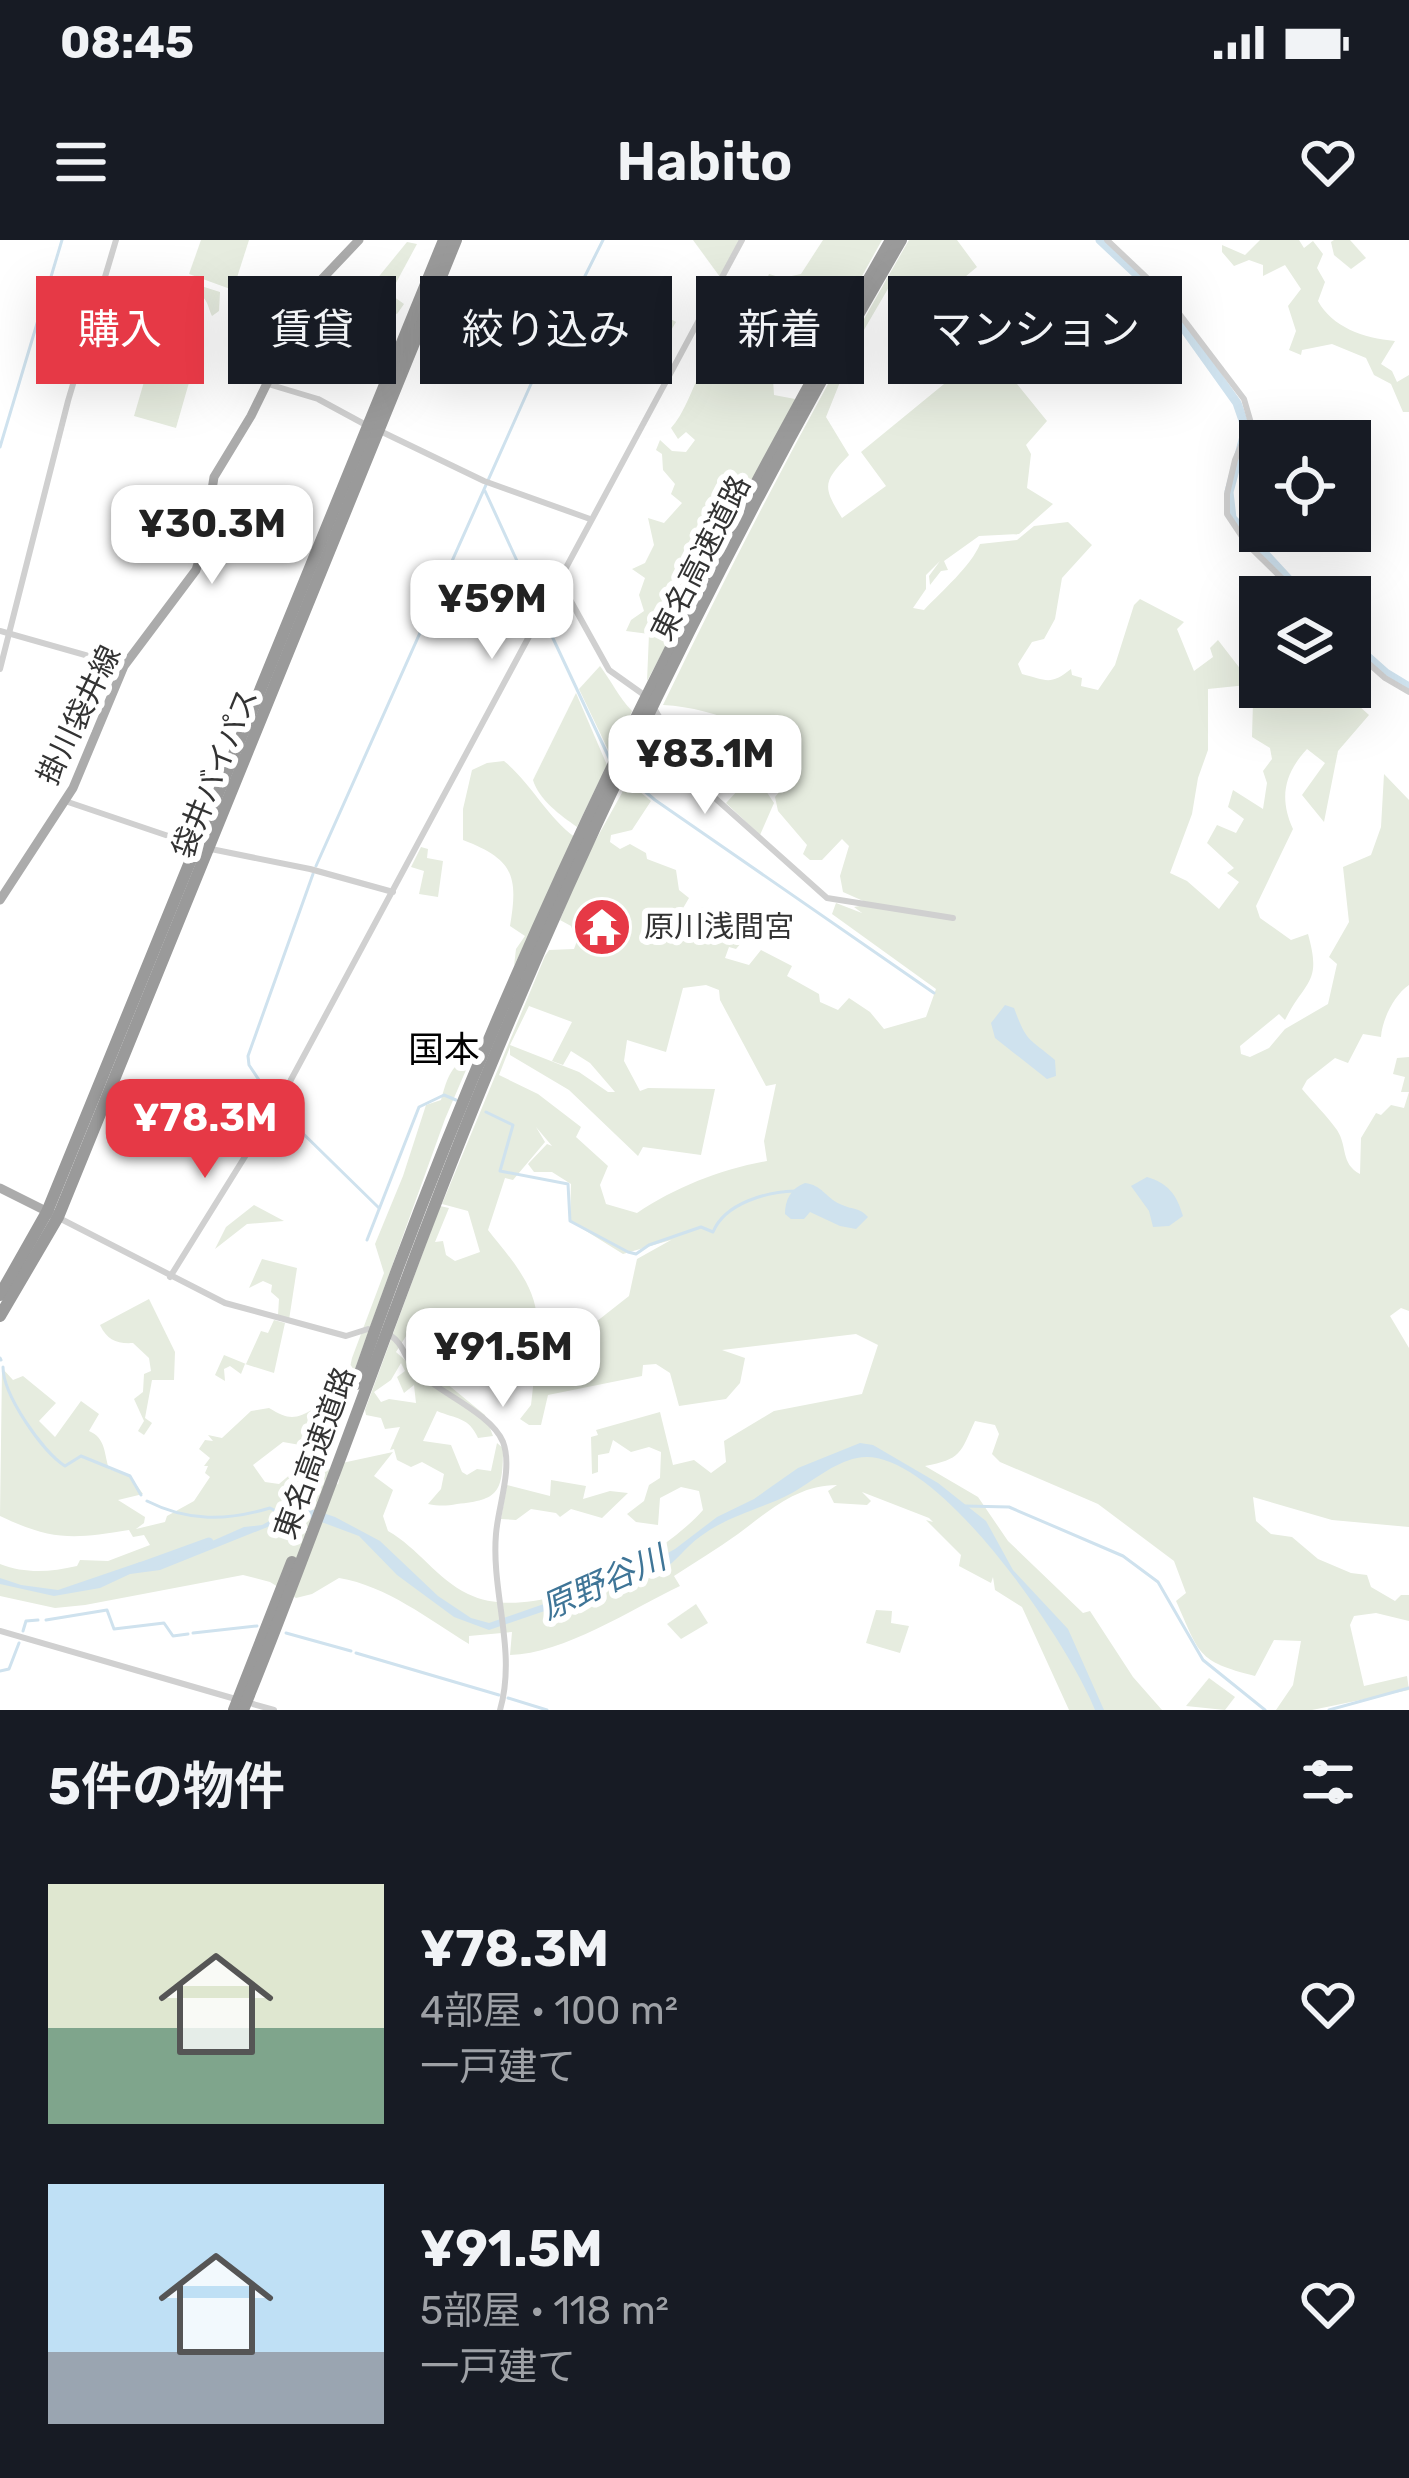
<!DOCTYPE html>
<html lang="ja">
<meta charset="utf-8">
<style>
body{margin:0;font-family:Rubik,"Noto Sans JP",sans-serif;background:#242831;color:#f1f3f6;height:100vh;display:flex;flex-direction:column;font-size:45px;white-space:nowrap}
*{box-sizing:border-box;margin:0}
p{font-size:39px;color:#9ea1a6}
.icon{flex:none;width:66px;height:66px;fill:none;stroke:currentColor;stroke-width:2;stroke-linecap:round;stroke-linejoin:round}
.map{position:relative;height:1470px;overflow:hidden}
.panel{display:flex;flex-direction:column;background:#171b24;flex:1}
.panel>*{flex:none}
.banner{position:absolute;left:36px;top:36px;width:1338px;height:108px;display:flex;gap:24px}
.fabs{position:absolute;left:1239px;top:180px;display:grid;gap:24px}
.fabs a{display:grid;place-items:center;width:132px;height:132px;border-radius:0px;background:#171b24;box-shadow:0 12px 48px #0002;font-size:60px}
.price{position:absolute;translate:-50% -102px;padding:0 27px;border-radius:24px;background:#fff;color:#222;font-size:39px;line-height:78px;filter:drop-shadow(0 3px 6px #0008)}
.price::after{content:'';position:absolute;left:50%;top:72px;width:36px;height:27px;margin-left:-18px;background:inherit;clip-path:polygon(0 0,100% 0,50% 100%)}
.price.on{background:#e63946;color:#fff}
ul{padding:0;list-style:none}
li{display:flex;align-items:center;gap:36px;height:300px;padding:0 48px}
li span{display:grid;place-items:center;flex:none;width:336px;height:240px;border-radius:0px;color:#555}
li>.icon{margin-inline-start:auto}
span .icon{width:144px;height:144px;fill:#fffc;stroke-width:1}
li b{font-size:51px}
h2{display:flex;justify-content:space-between;align-items:center;height:144px;padding:0 48px;font-size:51px}
.pill{padding:0 42px;border-radius:0px;background:#171b24;box-shadow:0 12px 48px #0002;font-size:42px;line-height:108px}
.pill.on{background:#e63946;color:#fff}
.status{display:flex;justify-content:space-between;align-items:center;height:84px;padding:0 60px;background:#171b24;direction:ltr}
.status svg{height:33px;fill:currentColor}
header{display:flex;justify-content:space-between;align-items:center;height:156px;padding:0 48px;background:#171b24;font-size:54px;font-weight:600}
.map>svg:first-child{display:block}
.green{fill:#e6ecdf;fill-rule:evenodd}
.water{fill:#cfe2ee}
.lines{fill:none;stroke-linecap:round;stroke-linejoin:round}
.stream{stroke:#cfe2ee;stroke-width:3}
.river{stroke:#cfe2ee;stroke-width:9}
.minor{stroke:#d0d0d0;stroke-width:6}
.major{stroke:#ababab;stroke-width:9}
.highway{stroke:#9a9a9a;stroke-width:12}
.labels{text-anchor:middle;stroke-width:12;stroke-linejoin:round;paint-order:stroke}
.street-label{font-size:30px;fill:#333;stroke:#fff}
.poi-label{font-size:30px;fill:#333;stroke:#fff;text-anchor:start}
.water-label{font-size:33px;font-style:italic;fill:#3f7597;stroke:#fff}
.quarter-label{font-size:36px;fill:#000;stroke:#fff}
</style>
<div class="status"><b>08:45</b><svg viewBox="0 0 49 12"><path d="M0 12V9h3v3zM5 12V6h3v6zM10 12V3h3v9zM15 12V0h3v12zM26 1h20v11H26zM47 4h2v5h-2z"/></svg></div>
<header><svg class="icon" aria-label="menu" viewBox="0 0 24 24"><path d="M4 6h16M4 12h16M4 18h16"/></svg>Habito<svg class="icon" aria-label="heart" viewBox="0 0 24 24"><path d="M12 20l-8-8c-3-5 5-10 8-4 3-6 11-1 8 4z"/></svg></header>
<div class="map">
<svg width="1409" height="1470" viewBox="0 0 1409 1470">
<rect width="100%" height="100%" fill="#fff"/>
<g class="green">
<polygon points="201,0 249,0 233,50 189,34"/>
<polygon points="693,0 741,0 720,37"/>
<polygon points="823,0 882,0 810,130 803,130 799,110 785,94 785,75 776,50 765,44 769,34 782,38 801,34"/>
<path d="M 909,0 L 957,0 L 977,27 L 948,51 L 935,40 L 986,107 L 957,129 L 889,47 L 854,107 L 826,177 L 849,215 C 823,242 822,246 842,278 L 886,246 L 861,212 L 988,108 L 1047,181 L 1026,205 L 1031,214 L 1027,248 L 1053,264 L 1019,294 L 979,296 L 944,321 L 948,330 L 941,331 L 930,345 L 929,336 L 940,321 L 926,335 L 926,349 L 913,368 L 924,370 C 942,351 971,326 980,304 L 1017,300 L 1034,286 L 1068,282 L 1092,305 L 1062,338 L 1055,379 L 1044,399 L 1032,402 L 1018,424 L 1022,434 C 1046,440 1050,446 1071,429 L 1072,435 L 1082,438 L 1081,446 L 1098,450 L 1115,425 L 1134,365 L 1140,359 L 1184,382 L 1177,389 L 1194,431 L 1213,417 L 1210,408 L 1218,400 L 1245,435 L 1247,445 L 1208,449 L 1208,510 L 1198,538 L 1192,574 L 1170,633 L 1187,641 L 1219,669 L 1239,642 L 1227,633 L 1234,628 L 1207,603 L 1217,585 L 1236,593 L 1244,579 L 1228,567 L 1233,550 L 1263,569 L 1267,543 L 1263,531 L 1272,519 L 1270,508 L 1252,497 L 1254,427 L 1260,428 L 1260,447 L 1338,447 L 1369,475 L 1338,511 L 1324,582 L 1302,555 L 1325,523 L 1307,509 C 1284,534 1279,558 1293,589 L 1256,666 L 1260,678 L 1291,700 L 1308,694 C 1322,744 1306,739 1285,780 L 1279,774 L 1240,806 L 1241,814 L 1250,817 L 1269,808 L 1285,789 L 1328,764 L 1337,724 L 1329,717 L 1349,682 L 1343,627 L 1371,615 L 1381,587 L 1384,534 L 1409,560 L 1409,745 C 1394,755 1382,780 1381,797 L 1363,794 L 1348,823 L 1335,818 L 1307,840 L 1302,849 C 1313,862 1327,876 1337,890 C 1348,907 1340,923 1360,934 L 1361,898 L 1376,873 L 1381,875 L 1391,865 L 1404,868 L 1409,852 L 1401,852 L 1405,837 L 1393,834 L 1397,818 L 1409,817 L 1409,1071 L 1401,1068 L 1390,1076 L 1409,1108 L 1409,1287 L 1332,1280 L 1253,1257 L 1256,1281 L 1271,1294 L 1292,1297 L 1318,1319 L 1351,1333 L 1367,1335 L 1371,1347 L 1395,1361 L 1401,1355 L 1409,1355 L 1409,1381 L 1376,1373 L 1354,1376 L 1350,1385 L 1364,1446 L 1407,1436 L 1409,1450 L 1312,1470 L 1276,1470 L 1293,1445 L 1301,1401 L 1274,1400 L 1255,1436 C 1196,1421 1200,1414 1176,1361 L 1186,1353 L 1174,1321 L 1098,1264 L 1000,1222 L 992,1214 L 999,1194 L 995,1185 L 975,1181 C 960,1214 961,1219 925,1226 L 978,1257 L 1008,1301 L 1083,1373 L 1090,1371 L 1133,1437 L 1162,1470 L 1069,1470 L 1022,1367 L 995,1350 L 993,1337 L 991,1343 L 959,1326 L 961,1315 L 926,1280 L 933,1282 L 929,1278 L 862,1252 L 871,1261 L 867,1265 L 834,1263 L 828,1251 L 837,1245 C 797,1245 769,1271 738,1294 C 717,1309 695,1322 674,1336 L 680,1346 C 632,1369 563,1414 510,1415 L 512,1392 L 469,1396 L 469,1404 C 428,1379 387,1346 339,1338 L 312,1354 L 296,1358 L 270,1342 L 243,1335 L 85,1365 L 55,1368 L 0,1356 L 0,1324 C 26,1334 50,1332 77,1326 L 80,1320 L 108,1321 L 150,1305 L 144,1295 L 133,1297 L 129,1290 C 74,1299 52,1301 0,1276 L 2,1128 L 13,1140 L 23,1136 L 56,1163 L 39,1181 L 55,1197 L 81,1161 L 99,1174 L 89,1191 C 106,1198 104,1214 109,1229 L 130,1236 L 143,1254 L 118,1260 L 145,1277 L 144,1283 L 136,1289 L 165,1282 L 167,1276 L 194,1261 L 210,1237 L 205,1233 L 208,1226 L 204,1226 L 210,1218 L 199,1209 L 205,1200 L 213,1201 L 208,1195 L 222,1198 L 251,1171 L 269,1168 C 289,1180 295,1180 315,1168 L 323,1176 L 339,1171 L 323,1209 L 283,1202 L 253,1225 L 265,1242 L 279,1244 L 305,1222 L 308,1213 L 321,1213 L 338,1245 L 342,1223 L 393,1212 L 374,1236 L 393,1250 L 383,1276 L 388,1291 C 418,1308 437,1339 468,1354 C 535,1387 659,1320 703,1270 L 699,1251 L 681,1247 L 660,1258 L 658,1285 L 636,1282 L 627,1274 L 644,1261 L 649,1245 L 660,1238 L 661,1212 L 649,1207 L 631,1212 L 613,1200 L 609,1213 L 598,1215 L 598,1232 L 592,1234 L 591,1197 L 598,1195 L 596,1190 L 660,1172 L 673,1225 L 694,1220 L 711,1233 L 726,1222 L 724,1201 L 774,1171 L 862,1154 L 878,1105 L 856,1094 L 722,1110 L 745,1118 L 740,1143 L 726,1159 L 679,1166 L 670,1133 L 656,1124 L 643,1125 L 642,1136 L 548,1155 L 541,1185 L 529,1185 L 520,1179 L 531,1165 L 535,1129 L 509,1122 L 491,1109 L 494,1097 L 469,1097 L 441,1089 L 408,1093 L 396,1112 L 424,1137 L 435,1134 L 485,1175 L 493,1196 L 478,1198 C 469,1177 456,1179 437,1171 L 423,1201 L 451,1205 L 462,1232 L 467,1235 L 477,1229 L 491,1231 L 497,1203 L 503,1208 C 503,1252 499,1260 457,1264 C 446,1266 439,1266 428,1264 L 441,1249 L 444,1234 L 422,1222 L 411,1227 L 397,1220 L 394,1209 L 390,1210 L 400,1187 L 385,1189 L 381,1178 L 366,1175 L 365,1170 L 440,966 L 449,968 L 435,1002 L 443,1001 L 446,1015 L 455,1021 L 480,1012 L 468,971 L 442,964 L 545,716 L 549,710 L 574,709 L 577,701 L 571,686 L 560,680 L 583,623 L 628,542 L 651,561 L 632,590 L 611,595 L 610,602 L 620,609 L 630,604 L 646,613 L 647,619 L 676,630 L 679,650 L 689,658 L 682,670 L 672,670 L 671,679 L 679,681 L 678,702 L 687,700 L 700,667 L 707,669 L 750,702 L 741,703 L 736,709 L 729,707 L 725,718 L 749,725 L 761,710 L 792,726 L 787,736 L 819,754 L 820,762 L 838,770 L 849,758 L 870,772 L 884,789 L 926,777 L 936,749 L 832,674 L 836,663 L 862,673 L 854,667 L 870,664 L 843,652 L 840,636 L 849,606 L 842,599 L 822,620 L 810,620 L 803,614 L 807,605 L 778,571 L 775,557 L 791,538 L 754,502 L 732,509 L 758,536 L 749,542 L 712,511 L 744,484 C 718,475 691,466 663,465 C 740,306 821,152 909,0 ZM 706,745 L 719,750 L 720,760 L 766,846 L 776,844 L 764,901 L 767,921 C 721,929 676,947 637,973 L 606,964 L 600,945 L 608,926 L 576,897 L 581,887 L 538,854 L 499,835 L 510,807 L 510,815 L 569,850 L 638,916 L 643,907 L 701,915 L 715,849 L 648,848 L 640,851 L 624,821 L 627,800 L 666,812 L 683,748 ZM 529,766 L 572,782 L 552,821 L 563,825 L 571,811 L 590,823 L 615,852 L 608,852 L 579,832 L 510,805 ZM 536,887 L 552,906 L 547,904 L 528,924 L 534,932 L 552,932 L 571,944 L 570,981 L 623,1014 L 671,1000 L 637,1019 L 629,1056 L 573,1100 L 577,1104 L 594,1102 L 575,1110 L 500,1098 L 536,1090 C 542,1051 510,1018 488,990 L 505,938 L 513,940 L 545,902 ZM 401,1123 L 405,1131 L 397,1137 L 404,1153 L 414,1145 L 416,1163 L 389,1159 L 381,1162 L 374,1152 L 391,1140 Z"/>
<path d="M 1260,0 L 1299,0 L 1304,8 L 1313,1 L 1323,14 L 1317,28 L 1325,42 L 1318,61 C 1332,87 1363,98 1395,101 L 1381,124 L 1392,131 L 1397,142 L 1409,135 L 1409,172 L 1403,172 L 1391,144 L 1374,135 L 1366,118 L 1332,104 L 1302,110 L 1301,115 L 1289,110 L 1296,91 L 1288,66 L 1301,49 L 1285,25 L 1263,36 L 1263,25 L 1249,20 L 1234,26 L 1222,12 L 1222,5 L 1245,15 Z"/>
<polygon points="1334,0 1350,0 1366,18 1351,29 1334,15 1331,2"/>
<polygon points="407,2 417,4 390,54 404,64 397,74 383,67 352,127 343,121 369,60 363,56"/>
<path d="M 179,39 L 220,52 L 219,71 L 212,76 C 206,62 208,57 192,52 L 185,58 L 178,57 L 162,97 L 156,94 Z"/>
<polygon points="647,66 676,82 664,102 636,87"/>
<path d="M 714,92 L 747,118 L 759,112 L 772,123 L 774,155 L 795,159 L 788,180 L 647,441 L 649,394 L 626,391 L 631,380 L 644,371 L 639,355 L 645,338 L 632,329 L 645,323 L 654,305 L 648,278 L 664,283 L 682,263 L 671,254 L 675,244 L 663,230 L 662,214 L 656,210 L 660,200 L 672,211 L 686,212 L 695,200 L 686,192 L 678,199 L 671,188 C 684,174 692,149 701,131 L 696,119 Z"/>
<polygon points="175,112 196,118 176,188 134,176 151,118 169,125"/>
<path d="M 600,426 C 612,442 618,456 632,471 L 612,518 L 579,449 Z"/>
<path d="M 576,453 L 607,525 L 577,587 C 560,575 539,560 533,540 Z"/>
<path d="M 504,521 C 531,543 547,577 575,597 L 514,726 L 516,709 L 525,696 L 510,686 C 519,634 512,619 463,600 L 463,569 L 472,530 L 487,523 Z"/>
<polygon points="758,539 774,563 760,595 726,563 739,549"/>
<polygon points="421,607 428,609 427,618 443,621 438,657 419,654 424,631 411,627"/>
<path d="M 466,809 L 475,809 L 445,879 L 342,1165 L 352,1118 L 384,1033 L 375,1004 L 403,936 L 426,865 L 441,860 C 446,843 449,828 465,819 Z"/>
<polygon points="254,965 284,981 247,984 215,1009 226,987"/>
<polygon points="262,1019 297,1028 289,1080 278,1075 279,1059 271,1052 272,1045 263,1041 249,1048"/>
<path d="M 149,1059 L 175,1112 L 174,1140 L 152,1140 L 145,1178 L 152,1183 L 144,1195 L 138,1191 L 144,1181 L 134,1159 L 143,1152 L 144,1134 L 151,1131 L 149,1118 L 133,1103 C 117,1104 107,1100 100,1085 Z"/>
<polygon points="274,1080 285,1083 274,1133 245,1124 241,1134 230,1126 224,1129 225,1141 215,1135 224,1115 246,1124 261,1091 268,1093"/>
<polygon points="551,1240 586,1246 583,1259 610,1251 628,1253 602,1278 571,1269 560,1277 556,1273 531,1269 516,1280 501,1279 507,1245 550,1256"/>
<polygon points="696,1364 708,1383 681,1399 667,1384"/>
<polygon points="876,1370 892,1371 891,1383 909,1386 900,1413 866,1403"/>
<polygon points="1209,1438 1235,1457 1225,1470 1186,1466"/>
</g>
<g class="water">
<path d="M 1005,765 L 1014,768 C 1027,803 1028,797 1055,820 L 1056,836 L 1047,839 L 995,798 L 991,783 Z"/>
<path d="M 1147,937 C 1168,943 1177,955 1183,976 L 1169,986 L 1153,987 L 1149,971 L 1131,946 Z"/>
<path d="M 805,943 C 822,945 825,957 840,964 C 852,970 859,967 868,977 L 856,989 L 840,986 L 810,972 L 804,979 L 791,979 L 785,974 C 785,960 791,948 805,943 Z"/>
<path d="M 860,1203 L 873,1205 L 938,1243 L 986,1281 L 1013,1330 L 1068,1389 L 1104,1470 L 1095,1470 C 1071,1407 934,1201 857,1218 C 833,1223 813,1241 792,1253 C 762,1269 729,1275 701,1296 C 685,1307 676,1323 659,1332 L 489,1390 L 454,1377 L 397,1335 L 359,1296 L 300,1274 L 160,1330 L 130,1334 L 100,1348 L 54,1356 L 0,1344 L 0,1338 L 21,1345 L 58,1350 L 140,1322 L 169,1320 L 244,1287 L 262,1285 L 299,1265 L 335,1277 L 380,1301 L 438,1356 L 471,1378 L 489,1383 L 630,1334 L 675,1309 L 717,1277 L 754,1259 L 798,1228 Z"/>
</g>
<g class="lines">
<g class="stream">
<polyline points="0,207 62,0"/>
<polyline points="485,251 539,369"/>
<polyline points="543,377 611,522"/>
<polyline points="627,536 655,560 934,753"/>
<polyline points="316,626 531,144 603,0"/>
<polyline points="313,634 248,816 249,825 279,870 379,968"/>
<path d="M 486,872 L 513,885 L 500,931 L 568,944 L 570,981 L 628,1012 L 636,1014 L 649,1005 L 701,987 L 713,992 C 725,963 766,952 795,951"/>
<polyline points="367,1000 419,867 444,855 456,860"/>
<polyline points="0,1118 1,1120"/>
<path d="M 3,1127 C 3,1155 42,1211 65,1226 L 81,1216 L 130,1236 L 141,1255"/>
<path d="M 147,1261 C 188,1282 227,1281 270,1268 L 282,1274"/>
<polyline points="965,1266 1009,1267 1123,1316 1158,1342 1203,1420 1265,1470"/>
<polyline points="46,1380 107,1370 114,1389 164,1383 173,1396 188,1394"/>
<polyline points="23,1391 26,1381 38,1380"/>
<polyline points="193,1393 257,1386"/>
<polyline points="286,1393 351,1411"/>
<polyline points="356,1413 499,1455"/>
<polyline points="0,1431 9,1429 19,1403"/>
<polyline points="508,1458 547,1470"/>
<polyline points="1329,1470 1409,1448"/>
</g>
<g class="river">
<polyline points="1100,0 1162,58 1237,163 1246,189 1229,252 1232,278 1305,357"/>
<polyline points="1350,401 1386,433 1409,447"/>
<polyline points="140,1327 209,1302"/>
</g>
<g class="minor">
<polyline points="1107,0 1165,55 1244,159 1251,183 1235,220 1227,254 1227,274 1247,304 1301,357"/>
<polyline points="268,144 318,159 366,185"/>
<polyline points="378,190 484,241 590,279"/>
<polyline points="558,338 609,430 647,457"/>
<polyline points="0,391 124,426"/>
<polyline points="1350,407 1385,438 1409,452"/>
<polyline points="0,429 68,161 116,0"/>
<polyline points="654,468 697,542 827,658 953,678"/>
<polyline points="65,561 198,606"/>
<polyline points="211,609 310,629 393,652"/>
<polyline points="61,979 225,1063 346,1096 368,1089"/>
<polyline points="170,1037 279,862 742,0"/>
<path d="M 390,1095 C 404,1104 405,1120 417,1131 C 439,1153 491,1173 503,1202 C 513,1228 498,1267 496,1294 C 491,1353 517,1411 500,1470"/>
<polyline points="0,1391 232,1458"/>
<polyline points="253,1464 274,1470"/>
</g>
<g class="major">
<polyline points="0,660 73,548 124,426 196,330 203,308 214,237 251,176 297,82 302,60 359,0"/>
<polyline points="0,948 58,977"/>
</g>
<g class="highway">
<polyline points="853,67 891,0"/>
<polyline points="0,1055 47,972 444,0"/>
<polyline points="0,1076 58,977 456,0"/>
<path d="M 356,1144 C 483,777 653,423 843,85"/>
<polyline points="234,1470 292,1322"/>
<path d="M 243,1470 C 330,1257 402,1039 490,827 C 608,543 746,266 901,0"/>
</g>
</g>
<defs>
<g id="temple-disc" transform="scale(3)"><circle r="9.5" fill="#e63946" stroke="#fff"/><path d="M0-6L5-2H3V0L6.5 2.5H4V6H1.5V3h-3V6H-4V2.5H-6.5L-3 0V-2H-5Z" fill="#fff"/></g>
</defs>
<g fill-rule="evenodd">
<use href="#temple-disc" x="602" y="687"/>
</g>
<g class="labels">
<g class="street-label">
<text transform="translate(701 318) rotate(-63)" y="10">東名高速道路</text>
<text transform="translate(79 475) rotate(-64)" y="10">掛川袋井線</text>
<text transform="translate(215 533) rotate(-68)" y="10">袋井バイパス</text>
<text transform="translate(315 1213) rotate(-70)" y="10">東名高速道路</text>
</g>
<g class="poi-label">
<text x="644" y="697">原川浅間宮</text>
</g>
<g class="water-label">
<text transform="translate(603 1342) rotate(-24)" y="12">原野谷川</text>
</g>
<g class="quarter-label">
<text x="444" y="822">国本</text>
</g>
</g>
</svg>
<div class="fabs">
<a><svg class="icon" aria-label="locate" viewBox="0 0 24 24"><circle cx="12" cy="12" r="6"/><path d="M12 2v4M12 18v4M2 12h4M18 12h4"/></svg></a>
<a><svg class="icon" aria-label="layers" viewBox="0 0 24 24"><path d="M12 4l9 5-9 5-9-5zM3 14l9 5 9-5"/></svg></a>
</div>
<b class="price" style="left:212px;top:347px">¥30.3M</b>
<b class="price" style="left:492px;top:422px">¥59M</b>
<b class="price" style="left:705px;top:577px">¥83.1M</b>
<b class="price on" style="left:205px;top:941px">¥78.3M</b>
<b class="price" style="left:503px;top:1170px">¥91.5M</b>
<div class="banner">
<a class="pill on">購入</a>
<a class="pill">賃貸</a>
<a class="pill">絞り込み</a>
<a class="pill">新着</a>
<a class="pill">マンション</a>
</div>
</div>
<section class="panel">
<h2>5件の物件<svg class="icon" aria-label="filters" viewBox="0 0 24 24"><path d="M4 7h16M4 17h16"/><circle cx="9" cy="7" r="2"/><circle cx="15" cy="17" r="2"/></svg></h2>
<ul>
<li><span style="background:linear-gradient(#dfe7d0 60%,#7fa58c 0)"><svg class="icon" aria-label="home" viewBox="0 0 24 24"><path d="M3 11l9-7 9 7M6 9v11h12V9"/></svg></span><div><b>¥78.3M</b><p>4部屋 · 100 m²</p><p>一戸建て</p></div><svg class="icon" aria-label="heart" viewBox="0 0 24 24"><path d="M12 20l-8-8c-3-5 5-10 8-4 3-6 11-1 8 4z"/></svg></li>
<li><span style="background:linear-gradient(#bfe0f5 70%,#9aa5b1 0)"><svg class="icon" aria-label="home" viewBox="0 0 24 24"><path d="M3 11l9-7 9 7M6 9v11h12V9"/></svg></span><div><b>¥91.5M</b><p>5部屋 · 118 m²</p><p>一戸建て</p></div><svg class="icon" aria-label="heart" viewBox="0 0 24 24"><path d="M12 20l-8-8c-3-5 5-10 8-4 3-6 11-1 8 4z"/></svg></li>
</ul>
</section>
